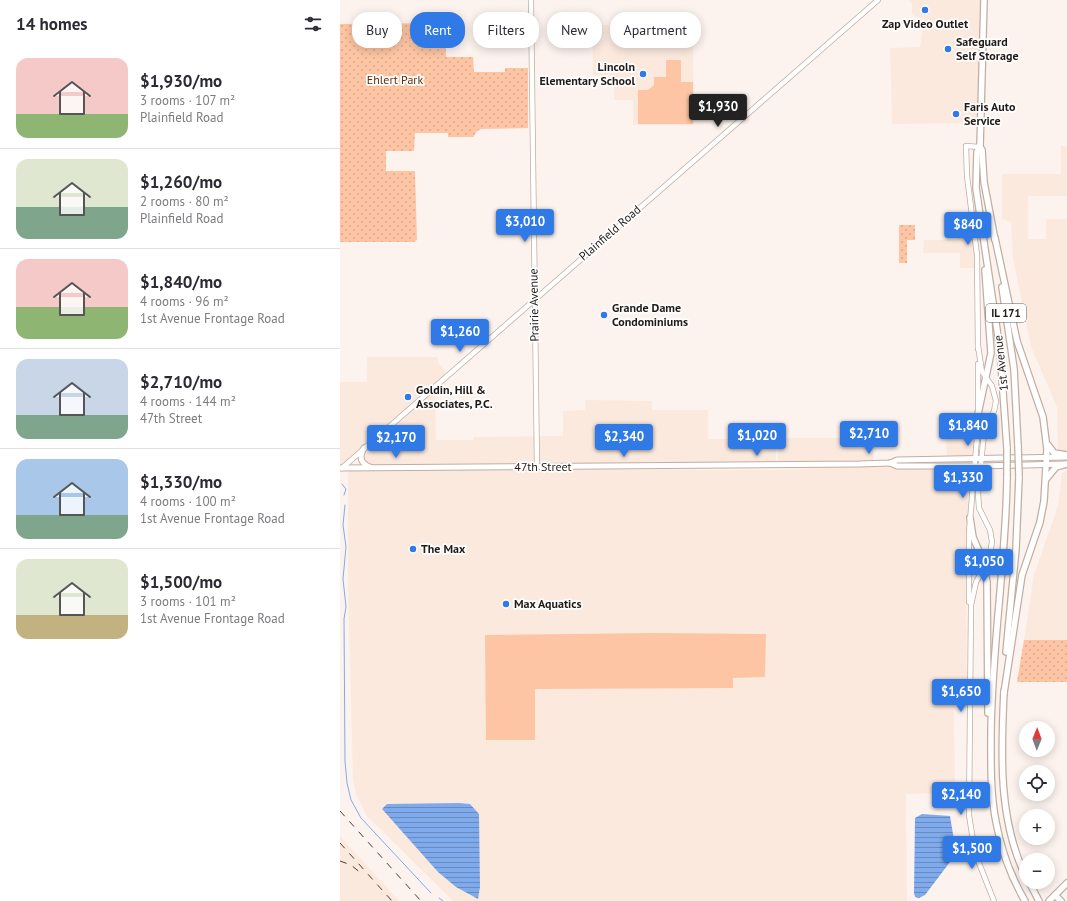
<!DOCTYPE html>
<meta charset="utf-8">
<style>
body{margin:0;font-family:"PT Sans",sans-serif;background:#f2f2f3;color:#2b2b33;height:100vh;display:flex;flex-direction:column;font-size:15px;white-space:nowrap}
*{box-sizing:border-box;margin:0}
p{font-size:13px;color:#7c7c81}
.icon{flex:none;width:22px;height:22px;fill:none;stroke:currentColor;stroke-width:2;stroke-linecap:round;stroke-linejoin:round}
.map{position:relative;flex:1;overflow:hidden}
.side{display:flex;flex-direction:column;background:#fff;width:340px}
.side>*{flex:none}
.top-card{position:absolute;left:12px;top:12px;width:380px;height:36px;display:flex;gap:8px}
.needle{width:26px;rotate:1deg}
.controls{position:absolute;left:679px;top:721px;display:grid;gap:8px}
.controls a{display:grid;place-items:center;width:36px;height:36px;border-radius:50%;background:#fff;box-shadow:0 2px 10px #0003;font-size:20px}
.price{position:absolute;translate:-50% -34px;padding:0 9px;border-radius:4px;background:#307ae7;color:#fff;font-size:13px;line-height:26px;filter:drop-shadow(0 1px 2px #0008)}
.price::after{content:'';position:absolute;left:50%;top:24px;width:12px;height:9px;margin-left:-6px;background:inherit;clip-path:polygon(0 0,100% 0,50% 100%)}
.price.on{background:#222;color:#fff}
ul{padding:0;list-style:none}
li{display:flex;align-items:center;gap:12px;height:100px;padding:0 16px}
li+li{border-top:1px solid #e1e1e2}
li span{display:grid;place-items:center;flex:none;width:112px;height:80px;border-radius:12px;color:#555}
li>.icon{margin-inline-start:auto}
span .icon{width:48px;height:48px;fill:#fffc;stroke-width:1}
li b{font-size:17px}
h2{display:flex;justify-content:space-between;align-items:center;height:48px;padding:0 16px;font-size:17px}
.pill{padding:0 14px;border-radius:16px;background:#fff;box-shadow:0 2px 10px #0003;font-size:14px;line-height:36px}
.pill.on{background:#307ae7;color:#fff}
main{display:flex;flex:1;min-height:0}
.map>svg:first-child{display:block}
.built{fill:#fbe9de}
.grass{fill:#fdc5a3}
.park{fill:url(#park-dots)}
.water{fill:url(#water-rules)}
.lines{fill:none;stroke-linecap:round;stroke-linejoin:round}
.stream{stroke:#7fabec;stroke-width:1}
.tertiary-casing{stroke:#c2ada1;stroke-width:6}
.secondary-casing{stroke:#c2ada1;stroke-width:7}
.primary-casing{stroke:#c2ada1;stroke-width:8}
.tertiary{stroke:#fff;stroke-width:4.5}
.secondary{stroke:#fff;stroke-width:5}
.primary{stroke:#fff;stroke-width:5.5}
.rail{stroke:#463d39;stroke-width:1;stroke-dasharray:7 7;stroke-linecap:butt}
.primary-bridge-casing{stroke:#c2ada1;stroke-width:8;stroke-linecap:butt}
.primary-bridge{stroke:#fff;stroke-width:5.5}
.poi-dot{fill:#307ae7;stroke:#fff;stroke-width:1.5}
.labels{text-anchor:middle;stroke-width:3.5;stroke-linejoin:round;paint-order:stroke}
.shield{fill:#fff;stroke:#645f5c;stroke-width:1}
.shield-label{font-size:11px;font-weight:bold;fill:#221a16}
.poi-label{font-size:12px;font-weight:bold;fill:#221a16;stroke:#fff;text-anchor:start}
.park-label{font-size:12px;fill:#5d2e0c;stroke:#fff}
.street-label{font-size:12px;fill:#221a16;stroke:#fff}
</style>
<main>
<section class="side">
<h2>14 homes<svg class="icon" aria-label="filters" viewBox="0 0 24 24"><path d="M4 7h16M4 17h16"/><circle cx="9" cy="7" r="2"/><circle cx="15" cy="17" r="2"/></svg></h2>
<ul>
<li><span style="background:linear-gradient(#f6c9c9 70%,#8fb573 0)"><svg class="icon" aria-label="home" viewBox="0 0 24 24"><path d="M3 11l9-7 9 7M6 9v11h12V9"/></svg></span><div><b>$1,930/mo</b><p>3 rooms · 107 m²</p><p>Plainfield Road</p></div></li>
<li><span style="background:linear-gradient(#dfe7d0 60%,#7fa58c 0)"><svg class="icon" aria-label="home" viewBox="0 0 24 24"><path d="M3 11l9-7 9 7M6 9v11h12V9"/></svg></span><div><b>$1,260/mo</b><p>2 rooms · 80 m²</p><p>Plainfield Road</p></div></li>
<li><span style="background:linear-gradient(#f6c9c9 60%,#8fb573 0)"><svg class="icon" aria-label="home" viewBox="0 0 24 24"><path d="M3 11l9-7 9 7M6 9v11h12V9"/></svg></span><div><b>$1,840/mo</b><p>4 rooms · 96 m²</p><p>1st Avenue Frontage Road</p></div></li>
<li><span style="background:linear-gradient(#c9d6e8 70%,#7fa58c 0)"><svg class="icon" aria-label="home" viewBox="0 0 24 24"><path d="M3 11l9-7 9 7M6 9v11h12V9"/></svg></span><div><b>$2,710/mo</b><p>4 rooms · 144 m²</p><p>47th Street</p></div></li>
<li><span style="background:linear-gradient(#a9c7e8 70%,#7fa58c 0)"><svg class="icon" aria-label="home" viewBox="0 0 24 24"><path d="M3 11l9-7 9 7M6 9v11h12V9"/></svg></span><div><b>$1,330/mo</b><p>4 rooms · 100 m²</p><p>1st Avenue Frontage Road</p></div></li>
<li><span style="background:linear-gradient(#dfe7d0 70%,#c2b280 0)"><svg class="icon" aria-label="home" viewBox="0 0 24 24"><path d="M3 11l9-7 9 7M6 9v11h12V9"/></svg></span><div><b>$1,500/mo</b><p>3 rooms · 101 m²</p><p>1st Avenue Frontage Road</p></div></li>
</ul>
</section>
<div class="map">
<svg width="727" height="901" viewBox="0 0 727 901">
<defs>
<pattern id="park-dots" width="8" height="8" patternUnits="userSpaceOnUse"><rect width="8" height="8" fill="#fdc5a3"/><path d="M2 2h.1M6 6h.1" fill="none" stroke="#d9a98c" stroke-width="1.8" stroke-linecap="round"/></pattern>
<pattern id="water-rules" width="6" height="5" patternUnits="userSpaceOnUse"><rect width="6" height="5" fill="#7fabec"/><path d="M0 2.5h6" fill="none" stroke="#688abe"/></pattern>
</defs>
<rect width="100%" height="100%" fill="#fdf3ee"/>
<g class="built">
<polygon points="569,0 644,0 639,123 552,124 550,48 580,47 584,18 576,17 572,13 572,4"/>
<polygon points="353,24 354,125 293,125 293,100 274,100 274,75 253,75 252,25"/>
<polygon points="721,146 727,146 727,196 688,196 688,239 706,239 706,219 727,219 727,452 718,451 717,407 691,347 673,258 671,222 662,219 662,174 721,174"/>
<polygon points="617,222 633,222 637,268 620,268 620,253 583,253 584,240 617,240"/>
<polygon points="27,357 97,357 99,364 107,373 0,466 0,382 27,382"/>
<polygon points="95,387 96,440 133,440 134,437 223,436 223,411 245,410 245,400 312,401 312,410 368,410 368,439 436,438 436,464 34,466 25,461 23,454 25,449"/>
<polygon points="606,434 636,434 634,458 607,458"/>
<polygon points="505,435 533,435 533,462 438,463 438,438 505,438"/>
<polygon points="549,466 616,470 625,476 629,484 626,578 627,698 614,704 615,793 566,794 567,901 113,901 26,815 16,794 13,780 8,587 8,469 432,470"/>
<polygon points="727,470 727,640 684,640 694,575 718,506 722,473"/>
<polygon points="0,836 59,901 0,901"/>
</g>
<g class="grass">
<polygon points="326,60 341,60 341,82 353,82 353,124 298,124 298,90 308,90 314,85 314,77 326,77"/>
<polygon points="313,633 426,634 425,677 393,678 393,688 195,689 195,740 146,740 145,635"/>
</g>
<g class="park">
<polygon points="105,23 106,57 133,57 134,72 165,72 165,68 188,68 188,128 141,129 137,131 133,137 108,137 108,133 75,133 74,151 46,151 46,171 75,171 77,240 74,242 0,242 0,24"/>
<polygon points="559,225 575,225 575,240 567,240 567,263 559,263"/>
<polygon points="684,640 727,640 727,682 677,682"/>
</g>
<g class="water">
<polygon points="119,803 130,804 139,814 140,887 138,899 116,887 98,872 42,809 47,804"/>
<polygon points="582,814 610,816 615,846 613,858 585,895 579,898 575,897 574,893 575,818"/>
</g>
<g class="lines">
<g class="stream">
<polyline points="2,484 6,489 4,495"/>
<polyline points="5,505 3,525 6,547 3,579 6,607 4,619 5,761 7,783 11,800 21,818 91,893"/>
<polyline points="99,898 103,901"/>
</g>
<g class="tertiary-casing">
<g id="tertiary">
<polyline points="191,0 197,467"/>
<polyline points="638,346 642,372 652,386 656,401 654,411 644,433 638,493 639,508 650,530 652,542 649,559 636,582 631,605 629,815 635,853 654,901"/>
<polyline points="638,349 637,255 627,176 626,146 640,147"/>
<polyline points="2,468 538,0"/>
<polyline points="629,602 629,533 638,426 638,364"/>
</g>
</g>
<g class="secondary-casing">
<g id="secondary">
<path d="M 24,448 C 19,457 20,463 30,467"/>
<polyline points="550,463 557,466 641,466 724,464"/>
<polyline points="617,467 626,472 633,482"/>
<polyline points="0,468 519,464 550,463 557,460 727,457"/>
</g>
</g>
<g class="primary-casing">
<g id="primary">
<polyline points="644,0 640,147 637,152 636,188 660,350 667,448"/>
<polyline points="640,147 642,150 644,182 655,240"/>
<polyline points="655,238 677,341 703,417 707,449 704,501 700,522 682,575 664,693"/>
<polyline points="662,287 674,369 678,446"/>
<polyline points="638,414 651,353 645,270"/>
<polyline points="708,445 714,453 727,455"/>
<path d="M 667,477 C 666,562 652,646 651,731 C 651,761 650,792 656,822 C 661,849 671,877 685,901"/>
<polyline points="707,478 716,467 727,464"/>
<polyline points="630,518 633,537 641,556 647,582 648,713"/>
<polyline points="666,652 676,549 679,477"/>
<path d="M 664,691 C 661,753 658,820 686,877"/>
<polyline points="689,882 699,901"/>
<polyline points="715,895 721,901"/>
<polyline points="709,901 727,883"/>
</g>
</g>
<use href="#tertiary" class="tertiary"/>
<use href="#secondary" class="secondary"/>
<use href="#primary" class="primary"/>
<g class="rail">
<polyline points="0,811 81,901"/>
<polyline points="0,843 52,901"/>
<polyline points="0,861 11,865 22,874"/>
</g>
<g class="primary-bridge-casing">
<g id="primary-bridge">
<polyline points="678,446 679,477"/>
<polyline points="667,448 667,477"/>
</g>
</g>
<use href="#primary-bridge" class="primary-bridge"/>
</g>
<g class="poi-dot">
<circle cx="585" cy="10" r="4"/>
<circle cx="608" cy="49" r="4"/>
<circle cx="303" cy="74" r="4"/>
<circle cx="616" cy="114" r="4"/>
<circle cx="264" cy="315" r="4"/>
<circle cx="68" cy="397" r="4"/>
<circle cx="73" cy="549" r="4"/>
<circle cx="166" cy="604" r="4"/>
</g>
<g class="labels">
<rect class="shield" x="646" y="304" width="40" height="18" rx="3"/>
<g class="shield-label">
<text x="666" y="317">IL 171</text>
</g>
<g class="poi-label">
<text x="585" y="28" text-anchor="middle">Zap Video Outlet</text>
<text x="616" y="46">Safeguard<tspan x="616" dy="14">Self Storage</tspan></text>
<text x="295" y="71" text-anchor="end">Lincoln<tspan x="295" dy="14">Elementary School</tspan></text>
<text x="624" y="111">Faris Auto<tspan x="624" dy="14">Service</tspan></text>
<text x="272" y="312">Grande Dame<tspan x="272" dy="14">Condominiums</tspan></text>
<text x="76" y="394">Goldin, Hill &amp;<tspan x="76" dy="14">Associates, P.C.</tspan></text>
<text x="81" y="553">The Max</text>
<text x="174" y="608">Max Aquatics</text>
</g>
<g class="park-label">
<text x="55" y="84">Ehlert Park</text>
</g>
<g class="street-label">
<text transform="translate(270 233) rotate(-41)" y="4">Plainfield Road</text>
<text transform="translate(194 305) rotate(-91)" y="4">Prairie Avenue</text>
<text transform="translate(661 363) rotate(-96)" y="4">1st Avenue</text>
<text x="203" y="471">47th Street</text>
</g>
</g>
</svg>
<div class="controls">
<a><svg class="needle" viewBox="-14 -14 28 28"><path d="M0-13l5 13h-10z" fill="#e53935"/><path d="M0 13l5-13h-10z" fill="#7c7c81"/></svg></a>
<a><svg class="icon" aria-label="locate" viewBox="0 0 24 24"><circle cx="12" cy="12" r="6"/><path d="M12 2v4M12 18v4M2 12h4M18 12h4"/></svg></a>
<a>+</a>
<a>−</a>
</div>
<b class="price on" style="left:378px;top:128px">$1,930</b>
<b class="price" style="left:185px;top:243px">$3,010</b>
<b class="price" style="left:628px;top:246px">$840</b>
<b class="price" style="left:120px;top:353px">$1,260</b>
<b class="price" style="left:628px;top:447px">$1,840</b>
<b class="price" style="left:529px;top:455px">$2,710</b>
<b class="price" style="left:417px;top:457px">$1,020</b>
<b class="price" style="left:284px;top:458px">$2,340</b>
<b class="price" style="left:56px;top:459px">$2,170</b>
<b class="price" style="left:623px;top:499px">$1,330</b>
<b class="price" style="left:644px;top:583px">$1,050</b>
<b class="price" style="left:621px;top:713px">$1,650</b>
<b class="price" style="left:621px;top:816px">$2,140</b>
<b class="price" style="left:632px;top:870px">$1,500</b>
<div class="top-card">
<a class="pill">Buy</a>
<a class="pill on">Rent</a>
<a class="pill">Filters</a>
<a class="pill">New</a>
<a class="pill">Apartment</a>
</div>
</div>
</main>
